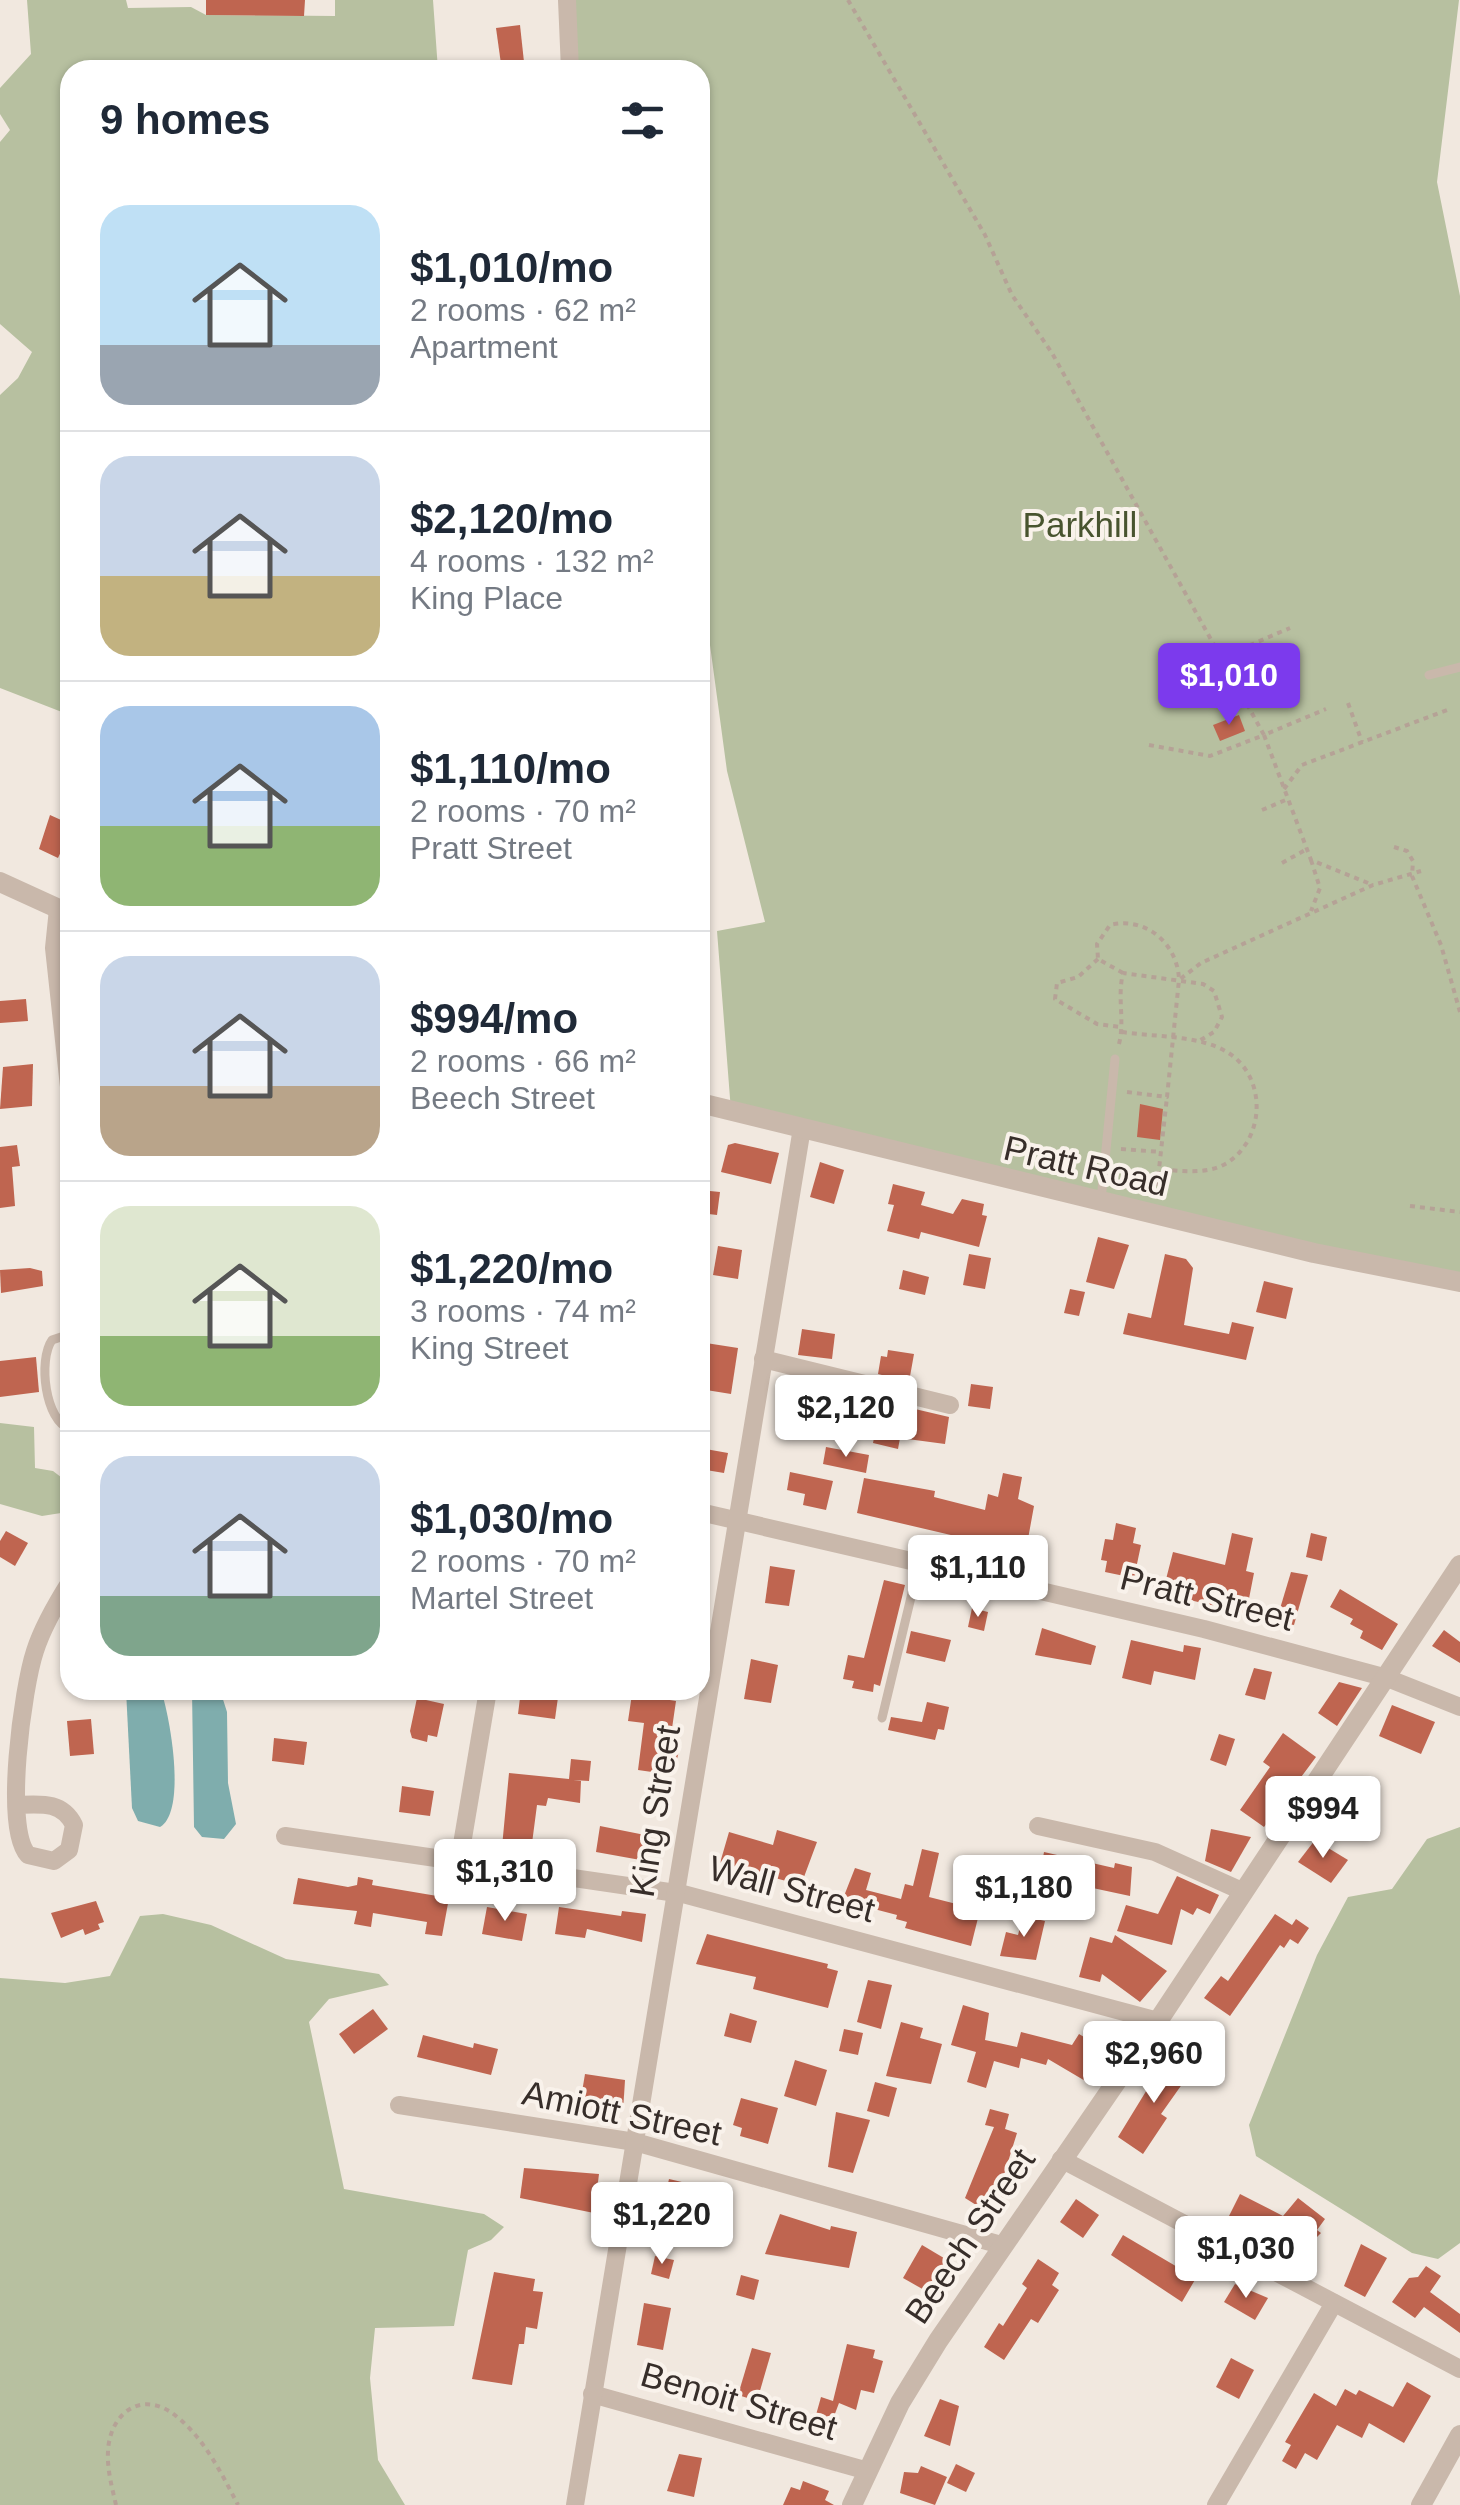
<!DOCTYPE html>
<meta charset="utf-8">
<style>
body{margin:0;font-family:Arial,sans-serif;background:#f2f2f3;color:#1f2937;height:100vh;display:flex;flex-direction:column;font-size:38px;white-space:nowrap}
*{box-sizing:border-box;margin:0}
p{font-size:32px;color:#747a83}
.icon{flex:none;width:55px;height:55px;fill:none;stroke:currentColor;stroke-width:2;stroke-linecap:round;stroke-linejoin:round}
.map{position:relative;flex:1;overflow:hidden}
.panel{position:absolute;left:60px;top:60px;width:650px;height:1640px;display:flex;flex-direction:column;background:#fff;border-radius:30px;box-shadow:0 2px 8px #0004}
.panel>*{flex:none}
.price{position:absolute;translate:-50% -85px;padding:0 22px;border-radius:10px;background:#fff;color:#222;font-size:32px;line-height:65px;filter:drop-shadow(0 2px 5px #0008)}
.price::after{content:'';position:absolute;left:50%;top:60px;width:30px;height:22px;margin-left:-15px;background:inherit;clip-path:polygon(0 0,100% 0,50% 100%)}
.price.on{background:#7c3aed;color:#fff}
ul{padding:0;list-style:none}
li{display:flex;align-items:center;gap:30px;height:250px;padding:0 40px}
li+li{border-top:2px solid #e0e1e3}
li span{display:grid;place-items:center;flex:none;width:280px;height:200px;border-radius:30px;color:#555}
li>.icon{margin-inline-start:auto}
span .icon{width:120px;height:120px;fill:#fffc;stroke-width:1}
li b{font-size:42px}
h2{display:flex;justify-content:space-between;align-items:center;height:120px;padding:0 40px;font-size:42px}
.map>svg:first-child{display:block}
.green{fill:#b7c0a0}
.water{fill:#7fadad}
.building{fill:#bf6550}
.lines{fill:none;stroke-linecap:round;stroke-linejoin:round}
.path{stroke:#b5a296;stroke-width:4;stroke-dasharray:5 5;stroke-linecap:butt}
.service{stroke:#c9b8ab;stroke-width:9}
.minor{stroke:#c9b8ab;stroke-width:18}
.tertiary{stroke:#c9b8ab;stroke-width:20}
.labels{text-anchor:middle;stroke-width:8;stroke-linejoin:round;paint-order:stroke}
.park-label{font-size:35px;fill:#48542f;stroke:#f9f2eb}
.street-label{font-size:35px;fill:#372e2a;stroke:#f9f2eb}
</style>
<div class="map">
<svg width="1460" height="2505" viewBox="0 0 1460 2505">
<rect width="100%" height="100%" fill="#f1e8df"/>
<g class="green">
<polygon points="27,0 126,0 128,8 191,7 206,15 335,16 335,0 433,0 438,70 70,70 67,714 0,688 0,395 18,378 32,352 0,324 0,142 10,130 0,114 0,88 31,54"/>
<polygon points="568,0 1459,0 1437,182 1460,296 1460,1282 731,1111 717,931 765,922 727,771 700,571 700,70 572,70"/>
<polygon points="0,1423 34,1427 35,1468 53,1471 70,1484 61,1513 42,1516 0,1504"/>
<polygon points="1460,1827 1460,2243 1438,2259 1412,2253 1256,2156 1249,2125 1317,1955 1348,1897 1392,1889 1427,1839"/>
<polygon points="163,1914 211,1925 286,1959 379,1974 389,1985 329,1999 309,2022 344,2189 484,2214 504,2227 491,2240 468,2250 454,2326 375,2328 370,2378 378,2460 405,2505 0,2505 0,1978 65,1983 110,1976 140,1916"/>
</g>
<g class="water">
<path d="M 161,1690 C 170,1717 187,1811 160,1827 L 138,1821 L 132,1808 L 126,1690 Z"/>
<polygon points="192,1690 220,1690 227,1712 228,1783 236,1824 224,1839 202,1837 194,1827"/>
</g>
<g class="building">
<polygon points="206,0 305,0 304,16 206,15"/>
<polygon points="520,25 524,62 501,64 496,28"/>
<polygon points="1239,715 1245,731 1220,741 1213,725"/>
<polygon points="50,815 70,824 70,843 66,841 58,858 39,849"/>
<polygon points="26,999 28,1021 0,1023 0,1001"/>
<polygon points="33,1064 32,1106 0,1109 3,1067"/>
<polygon points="1140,1104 1163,1109 1160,1140 1137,1137"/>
<polygon points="735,1143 779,1153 771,1184 721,1172 728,1145"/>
<polygon points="17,1145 20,1166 12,1167 15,1206 0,1208 0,1147"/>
<polygon points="820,1162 844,1170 834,1204 810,1197"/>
<polygon points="893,1184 925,1192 921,1205 953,1214 962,1199 984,1204 982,1215 987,1216 979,1247 921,1232 919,1239 887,1231 894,1205 888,1204"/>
<polygon points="700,1190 720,1192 717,1215 700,1213"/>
<polygon points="1098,1237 1129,1245 1114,1289 1086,1282"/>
<polygon points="718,1246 742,1250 738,1279 713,1275"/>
<polygon points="969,1254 991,1258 985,1289 963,1285"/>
<polygon points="1165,1254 1186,1259 1193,1268 1184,1325 1229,1334 1232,1322 1254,1327 1246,1360 1123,1334 1128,1313 1151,1318"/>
<polygon points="30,1268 42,1271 43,1286 1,1293 0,1270"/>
<polygon points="903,1270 929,1277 925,1295 899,1289"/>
<polygon points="1264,1281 1293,1288 1286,1319 1256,1312"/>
<polygon points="1070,1289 1085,1292 1079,1316 1064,1313"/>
<polygon points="802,1329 835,1334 832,1359 798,1355"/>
<polygon points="706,1343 738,1348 731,1394 700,1389"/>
<polygon points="888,1350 914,1354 909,1382 878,1374 881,1356 887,1357"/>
<polygon points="36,1357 39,1392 0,1397 0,1361"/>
<polygon points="971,1384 993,1387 990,1409 968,1406"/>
<polygon points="881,1401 949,1417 945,1444 900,1438 898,1449 873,1443"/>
<polygon points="826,1447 869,1455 866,1473 823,1464"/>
<polygon points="700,1448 728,1453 724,1473 700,1469"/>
<polygon points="790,1472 833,1481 826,1510 803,1505 805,1494 787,1490"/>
<polygon points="1003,1473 1022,1477 1018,1499 1034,1506 1028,1539 1021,1537 1019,1551 857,1513 864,1478 935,1491 934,1497 985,1510 988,1494 998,1497"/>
<polygon points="1116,1523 1136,1528 1133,1543 1141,1545 1134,1578 1105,1572 1107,1561 1101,1560 1105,1539 1113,1540"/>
<polygon points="6,1531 28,1543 15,1566 0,1557 0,1541"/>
<polygon points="1232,1533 1253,1538 1246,1571 1254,1573 1246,1614 1170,1595 1171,1589 1164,1587 1173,1552 1225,1565"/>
<polygon points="1311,1533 1327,1537 1322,1561 1306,1557"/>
<polygon points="770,1566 795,1570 789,1606 765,1603"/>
<polygon points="1291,1572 1308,1575 1294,1625 1276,1622"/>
<polygon points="884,1580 905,1585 880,1686 874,1684 873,1692 852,1688 854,1681 843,1679 848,1655 864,1658"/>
<polygon points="1340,1589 1398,1624 1382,1650 1360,1638 1363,1631 1350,1624 1353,1619 1330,1607"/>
<polygon points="972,1608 988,1612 984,1631 968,1627"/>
<polygon points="1042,1628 1096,1646 1091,1665 1035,1655"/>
<polygon points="1444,1630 1460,1642 1460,1663 1432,1646"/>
<polygon points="911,1631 951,1640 945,1662 906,1653"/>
<polygon points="1131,1640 1183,1652 1184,1645 1201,1648 1195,1680 1154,1671 1151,1685 1122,1678"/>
<polygon points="751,1659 778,1665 771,1703 744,1699"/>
<polygon points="1254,1668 1272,1672 1265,1700 1245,1695"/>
<polygon points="1339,1682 1362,1688 1337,1726 1318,1713"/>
<polygon points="521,1690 559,1690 555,1719 518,1714"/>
<polygon points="632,1694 676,1701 670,1742 681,1743 673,1775 638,1770 644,1723 628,1721"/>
<polygon points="417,1698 444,1704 437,1737 428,1735 427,1742 412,1738 410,1731"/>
<polygon points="927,1702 949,1707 944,1730 938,1729 935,1740 888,1730 891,1717 922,1722"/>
<polygon points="1392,1705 1435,1722 1421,1754 1379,1736"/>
<polygon points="91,1719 94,1754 70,1756 67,1721"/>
<polygon points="1283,1733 1316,1757 1264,1827 1240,1810 1270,1767 1263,1762"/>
<polygon points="1219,1734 1235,1739 1226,1766 1210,1760"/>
<polygon points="274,1738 307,1742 304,1765 272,1761"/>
<polygon points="571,1759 591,1761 589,1781 573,1780 581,1781 580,1803 548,1798 546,1806 537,1805 531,1851 502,1847 509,1773 569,1779"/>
<polygon points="402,1786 434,1791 430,1816 399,1812"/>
<polygon points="600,1826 650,1836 646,1861 596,1852"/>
<polygon points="1211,1829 1251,1837 1231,1872 1205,1861"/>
<polygon points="777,1830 817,1842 801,1885 720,1863 729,1832 773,1845"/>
<polygon points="1315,1840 1348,1860 1331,1883 1298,1862"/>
<polygon points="922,1849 939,1853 929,1897 980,1910 971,1946 905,1928 907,1922 896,1919 897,1915 855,1904 856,1899 844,1896 855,1868 871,1873 866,1890 901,1899 905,1884 913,1886"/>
<polygon points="1044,1852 1114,1868 1115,1863 1132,1867 1130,1896 1060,1881 1052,1913 1034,1908"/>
<polygon points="1177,1876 1219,1895 1210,1914 1197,1908 1193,1915 1181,1909 1172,1945 1117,1931 1126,1905 1158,1914"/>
<polygon points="358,1877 373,1880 372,1885 449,1898 442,1936 425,1934 427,1922 373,1913 371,1927 354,1924 357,1911 293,1904 298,1878 348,1887 357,1885"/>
<polygon points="96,1901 104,1922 98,1924 100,1929 85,1935 83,1929 61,1938 51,1913"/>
<polygon points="487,1907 527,1914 522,1941 482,1934"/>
<polygon points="559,1907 621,1916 622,1911 646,1914 642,1942 587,1929 585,1938 555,1934"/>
<polygon points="1275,1914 1292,1925 1296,1919 1309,1928 1298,1944 1290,1939 1284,1948 1280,1945 1230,2016 1204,1998 1221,1976 1228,1981"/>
<polygon points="1023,1916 1045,1921 1036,1960 1000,1956 1006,1932 1018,1935"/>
<polygon points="707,1934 828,1964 827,1968 838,1971 828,2008 753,1989 756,1977 696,1964"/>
<polygon points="1115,1935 1167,1971 1140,2002 1102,1974 1100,1982 1079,1977 1090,1937 1112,1943"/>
<polygon points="868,1980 892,1985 881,2029 857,2022"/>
<polygon points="963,2005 989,2013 985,2040 1017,2047 1021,2032 1072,2045 1079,2034 1106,2050 1087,2082 1048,2059 1046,2065 1021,2058 1019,2068 994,2061 986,2088 967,2082 976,2052 951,2045"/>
<polygon points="373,2009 388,2029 354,2054 339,2034"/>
<polygon points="730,2013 757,2021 751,2043 724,2036"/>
<polygon points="901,2022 923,2028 920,2038 942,2044 931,2084 886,2076"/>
<polygon points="844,2029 863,2033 858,2055 839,2051"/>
<polygon points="423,2035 473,2048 474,2043 498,2049 491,2075 417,2057"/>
<polygon points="1167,2057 1190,2073 1161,2114 1167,2118 1143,2154 1118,2137"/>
<polygon points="795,2060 827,2070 816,2106 784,2096"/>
<polygon points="585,2074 625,2080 623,2111 580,2104"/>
<polygon points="875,2082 897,2088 889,2117 867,2111"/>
<polygon points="741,2098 778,2108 768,2144 740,2136 742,2128 733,2125"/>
<polygon points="990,2109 1009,2114 1005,2129 1017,2133 1003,2178 1012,2184 992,2215 965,2198 994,2127 985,2125"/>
<polygon points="836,2112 870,2120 853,2173 828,2167"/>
<polygon points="524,2168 599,2174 594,2213 520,2198"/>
<polygon points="669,2179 699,2186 692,2216 688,2215 686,2221 668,2217 670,2207 663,2205"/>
<polygon points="1240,2194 1283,2216 1298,2198 1325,2219 1317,2230 1321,2233 1291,2263 1254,2233 1251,2239 1224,2226"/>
<polygon points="1076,2199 1099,2215 1083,2238 1060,2222"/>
<polygon points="780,2214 830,2230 831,2226 857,2232 849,2268 765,2254"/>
<polygon points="1123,2235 1196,2278 1182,2302 1111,2255"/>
<polygon points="1361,2244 1387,2258 1365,2297 1344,2286"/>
<polygon points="922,2245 959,2267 940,2299 903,2278"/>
<polygon points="655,2256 674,2260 669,2279 651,2274"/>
<polygon points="1038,2259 1059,2273 1052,2285 1059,2290 1038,2323 1031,2319 1004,2360 984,2347 999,2323 1003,2326 1027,2288 1022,2284"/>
<polygon points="1426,2266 1441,2276 1430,2292 1460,2314 1460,2333 1424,2307 1415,2318 1392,2302 1409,2278 1418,2277"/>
<polygon points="494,2272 535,2279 533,2291 543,2292 537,2329 526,2327 524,2344 519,2344 512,2385 472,2379"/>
<polygon points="741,2275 759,2280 754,2300 736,2295"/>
<polygon points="1235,2284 1268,2298 1255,2320 1224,2302"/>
<polygon points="644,2303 671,2308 663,2350 637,2345"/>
<polygon points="847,2344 875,2350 873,2358 883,2361 874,2393 861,2390 856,2410 839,2403 830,2427 814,2422 821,2397 833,2401"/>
<polygon points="752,2348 771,2353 757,2401 738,2395"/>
<polygon points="1231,2358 1254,2370 1239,2399 1216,2387"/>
<polygon points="1407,2382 1431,2396 1404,2443 1369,2423 1362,2438 1337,2425 1317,2460 1305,2453 1296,2469 1282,2461 1291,2445 1285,2442 1314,2393 1336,2406 1345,2389 1356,2395 1359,2390 1393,2407"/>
<polygon points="940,2399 959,2406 950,2446 924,2436"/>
<polygon points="679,2454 702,2458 694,2497 667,2491"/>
<polygon points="956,2464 975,2473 966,2492 947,2483"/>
<polygon points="921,2466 947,2477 935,2505 900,2493 904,2472 918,2473"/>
<polygon points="803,2481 829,2491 825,2500 834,2505 783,2505 791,2487 800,2490"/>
</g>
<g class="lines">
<g class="path">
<polyline points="848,0 985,235 1012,295 1052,353 1264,735 1326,709"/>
<polyline points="1222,657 1290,628"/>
<polyline points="1348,703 1362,742"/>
<polyline points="1149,745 1210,756 1264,735 1311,860 1373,885"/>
<polyline points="1284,789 1302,765 1447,710"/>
<polyline points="1262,810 1288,799"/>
<polyline points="1394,847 1407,851 1413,861 1412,876 1441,945 1460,1012"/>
<polyline points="1311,860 1320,888 1311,911"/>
<polyline points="1282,863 1307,849"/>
<polyline points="1098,959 1078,977 1057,983 1055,999 1097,1024 1120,1027"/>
<path d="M 1123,973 L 1098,959 L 1097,944 L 1110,925 C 1146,916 1178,944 1179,980"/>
<path d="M 1122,1032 C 1154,1037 1199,1035 1227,1052 C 1267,1076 1266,1138 1227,1163 C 1207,1175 1181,1171 1159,1169"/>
<path d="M 1119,1044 C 1125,1020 1117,998 1123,973 L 1203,984 L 1214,991 L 1222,1017 L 1214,1032 L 1199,1041"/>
<polyline points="1127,1092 1167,1097 1179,980 1201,963 1373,885 1421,871"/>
<polyline points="1121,1149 1161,1152"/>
<polyline points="1156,1196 1167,1097"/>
<polyline points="1410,1206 1460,1212"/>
<path d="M 116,2505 C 112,2487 107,2470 108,2451 C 110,2412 143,2389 176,2416 C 204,2438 222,2474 238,2505"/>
</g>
<g class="service">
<polyline points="1429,675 1460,667"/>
<polyline points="1101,1200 1115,1059"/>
<path d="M 70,1334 L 52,1340 C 38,1360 45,1421 70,1429"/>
<polyline points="882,1718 919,1564"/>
</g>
<g class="minor">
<polyline points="567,0 570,70"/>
<polyline points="58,909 54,948 70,1096"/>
<polyline points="763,1359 950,1405"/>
<polyline points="700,1512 1204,1629 1387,1678 1460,1707"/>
<path d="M 17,1805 C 41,1804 62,1801 74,1825 L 69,1850 L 54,1861 L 28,1855 C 3,1828 23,1687 35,1651 C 43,1626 56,1604 70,1582"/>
<polyline points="1038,1826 1155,1852 1244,1892"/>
<polyline points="285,1836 683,1894 1158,2021"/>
<polyline points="459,1862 488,1690"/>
<polyline points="399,2105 635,2142 1001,2245"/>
<polyline points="1061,2159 1460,2369"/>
<polyline points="592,2394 868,2471"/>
<polyline points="575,2505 802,1128"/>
<polyline points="1216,2505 1334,2303"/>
</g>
<g class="tertiary">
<polyline points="0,882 70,914"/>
<polyline points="700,1103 1314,1253 1460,1282"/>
<polyline points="852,2505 900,2403 938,2341 1158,2021 1460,1565"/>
<polyline points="1421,2505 1460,2435"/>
</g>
</g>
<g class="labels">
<g class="park-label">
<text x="1080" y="537">Parkhill</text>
</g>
<g class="street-label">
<text transform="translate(1086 1166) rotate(13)" y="12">Pratt Road</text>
<text transform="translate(1207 1598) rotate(14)" y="12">Pratt Street</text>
<text transform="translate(655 1811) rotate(-81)" y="12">King Street</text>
<text transform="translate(792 1889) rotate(15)" y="12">Wall Street</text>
<text transform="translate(622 2113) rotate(12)" y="12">Amiott Street</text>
<text transform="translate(970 2236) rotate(-56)" y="12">Beech Street</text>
<text transform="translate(739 2401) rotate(16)" y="12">Benoit Street</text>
</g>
</g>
</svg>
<b class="price on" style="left:1229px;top:728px">$1,010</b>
<b class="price" style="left:846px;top:1460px">$2,120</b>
<b class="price" style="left:978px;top:1620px">$1,110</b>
<b class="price" style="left:1323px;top:1861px">$994</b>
<b class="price" style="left:505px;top:1924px">$1,310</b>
<b class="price" style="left:1024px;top:1940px">$1,180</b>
<b class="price" style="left:1154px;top:2106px">$2,960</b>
<b class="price" style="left:662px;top:2267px">$1,220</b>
<b class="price" style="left:1246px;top:2301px">$1,030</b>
<section class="panel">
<h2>9 homes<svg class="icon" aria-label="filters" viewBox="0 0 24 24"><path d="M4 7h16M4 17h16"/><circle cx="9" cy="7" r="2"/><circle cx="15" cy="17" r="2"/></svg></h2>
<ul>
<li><span style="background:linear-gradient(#bfe0f5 70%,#9aa5b1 0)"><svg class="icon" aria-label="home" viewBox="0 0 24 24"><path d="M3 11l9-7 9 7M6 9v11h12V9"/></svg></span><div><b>$1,010/mo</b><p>2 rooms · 62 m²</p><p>Apartment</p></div></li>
<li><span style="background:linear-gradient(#c9d6e8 60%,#c2b280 0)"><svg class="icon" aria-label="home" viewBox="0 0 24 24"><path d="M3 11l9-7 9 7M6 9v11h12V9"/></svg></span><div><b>$2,120/mo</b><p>4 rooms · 132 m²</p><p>King Place</p></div></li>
<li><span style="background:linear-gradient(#a9c7e8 60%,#8fb573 0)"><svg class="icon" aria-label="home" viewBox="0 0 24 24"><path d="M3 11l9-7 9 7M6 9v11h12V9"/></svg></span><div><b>$1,110/mo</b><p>2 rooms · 70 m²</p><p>Pratt Street</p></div></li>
<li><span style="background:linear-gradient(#c9d6e8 65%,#b9a48a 0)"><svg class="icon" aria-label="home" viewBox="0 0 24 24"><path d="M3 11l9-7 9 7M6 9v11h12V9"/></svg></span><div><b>$994/mo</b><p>2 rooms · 66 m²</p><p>Beech Street</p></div></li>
<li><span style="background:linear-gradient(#dfe7d0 65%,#8fb573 0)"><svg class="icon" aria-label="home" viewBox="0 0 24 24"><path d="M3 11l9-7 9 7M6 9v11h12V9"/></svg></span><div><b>$1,220/mo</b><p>3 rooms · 74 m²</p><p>King Street</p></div></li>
<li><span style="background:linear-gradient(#c9d6e8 70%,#7fa58c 0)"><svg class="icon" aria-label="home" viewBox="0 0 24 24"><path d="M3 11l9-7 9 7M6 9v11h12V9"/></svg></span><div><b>$1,030/mo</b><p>2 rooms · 70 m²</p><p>Martel Street</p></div></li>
</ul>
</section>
</div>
